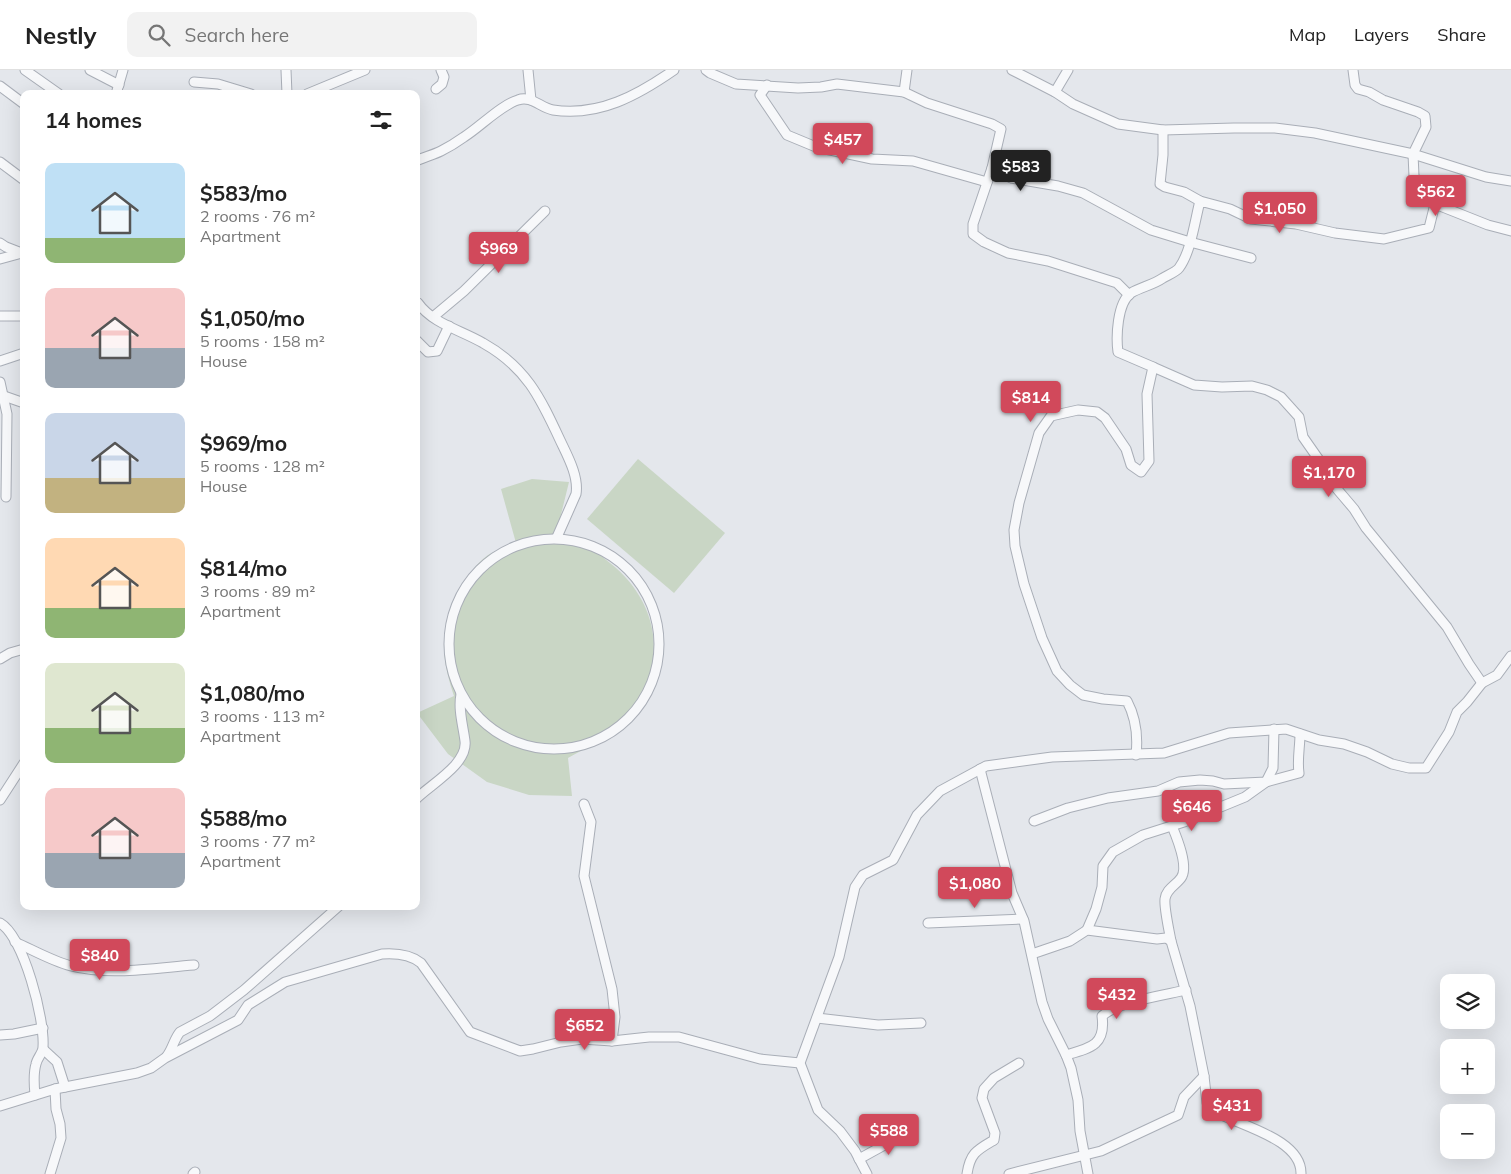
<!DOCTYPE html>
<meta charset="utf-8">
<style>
body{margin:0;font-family:Mulish,sans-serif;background:#f2f2f2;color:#222;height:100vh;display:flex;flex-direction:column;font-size:19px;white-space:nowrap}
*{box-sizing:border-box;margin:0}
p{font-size:16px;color:#767676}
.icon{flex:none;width:28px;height:28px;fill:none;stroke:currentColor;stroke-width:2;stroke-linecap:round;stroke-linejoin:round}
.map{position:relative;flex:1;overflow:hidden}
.side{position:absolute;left:20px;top:20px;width:400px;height:820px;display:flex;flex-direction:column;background:#fff;border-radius:10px;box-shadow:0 5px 20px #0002}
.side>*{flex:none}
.fabs{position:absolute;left:1440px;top:904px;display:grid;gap:10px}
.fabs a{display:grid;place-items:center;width:55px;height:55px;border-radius:10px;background:#fff;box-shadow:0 5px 20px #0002;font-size:25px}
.price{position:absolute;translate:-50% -42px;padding:0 11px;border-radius:5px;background:#d1495b;color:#fff;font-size:16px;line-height:32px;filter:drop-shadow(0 1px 2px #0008)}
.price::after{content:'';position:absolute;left:50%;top:30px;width:15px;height:11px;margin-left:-8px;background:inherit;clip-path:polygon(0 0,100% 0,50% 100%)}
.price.on{background:#222;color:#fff}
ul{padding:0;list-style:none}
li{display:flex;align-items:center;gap:15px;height:125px;padding:0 25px}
li span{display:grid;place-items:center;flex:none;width:140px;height:100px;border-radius:10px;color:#555}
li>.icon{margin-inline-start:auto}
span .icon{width:60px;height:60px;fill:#fffc;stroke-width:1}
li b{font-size:21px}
h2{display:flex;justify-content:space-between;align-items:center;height:60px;padding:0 25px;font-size:21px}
header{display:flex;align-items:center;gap:30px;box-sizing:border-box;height:70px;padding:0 25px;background:#fff;border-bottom:1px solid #e0e0e0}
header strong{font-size:24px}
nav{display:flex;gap:28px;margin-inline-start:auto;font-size:18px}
.search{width:350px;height:45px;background:#f2f2f2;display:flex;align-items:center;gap:12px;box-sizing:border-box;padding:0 18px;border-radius:10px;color:#767676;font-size:19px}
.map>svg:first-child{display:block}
.green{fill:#c9d6c5}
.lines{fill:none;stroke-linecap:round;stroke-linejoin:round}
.minor-casing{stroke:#a9aeb7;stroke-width:11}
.minor{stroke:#f7f8fa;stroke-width:9}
</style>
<header>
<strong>Nestly</strong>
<div class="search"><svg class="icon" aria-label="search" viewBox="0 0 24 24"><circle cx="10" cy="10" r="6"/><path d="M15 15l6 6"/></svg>Search here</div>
<nav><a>Map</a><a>Layers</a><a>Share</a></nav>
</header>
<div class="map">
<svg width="1511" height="1104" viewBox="0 0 1511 1104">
<rect width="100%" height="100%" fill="#e4e7ec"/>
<g class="green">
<polygon points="638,389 725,463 674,523 587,449"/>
<path d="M 532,409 L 569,412 L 555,469 C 564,470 574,471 582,473 C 591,476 602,487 610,493 C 657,530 668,588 635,639 C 620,662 592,675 568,688 L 572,726 L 529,725 L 487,712 L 448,684 L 417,643 L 454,626 C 449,611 443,589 444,573 C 446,545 464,502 488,485 C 496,480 507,477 516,473 L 501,419 Z"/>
</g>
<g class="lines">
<g class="minor-casing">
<g id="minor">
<polyline points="25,0 59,24"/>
<polyline points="90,0 119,15"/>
<polyline points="286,0 287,24"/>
<polyline points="528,0 531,30"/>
<polyline points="706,0 710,3 736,14 798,18 821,17 837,14 904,22 927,33 992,54 1001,59 992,98 1011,108 1058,116 1083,123 1151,160 1190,172 1251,188"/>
<polyline points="1012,0 1055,22 1073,34 1118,54 1163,60 1234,58 1275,58 1315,63 1413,84 1486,107 1511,111"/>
<polyline points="1353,0 1355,15 1358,19 1369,22 1383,30 1418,42 1425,46 1426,57 1413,84 1414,106 1424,124 1435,134 1488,155 1511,161"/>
<polyline points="194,12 218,14 251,24"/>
<polyline points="767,15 760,25 787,65 816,77 872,89 913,91 987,112"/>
<polyline points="0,16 24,34"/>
<polyline points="436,19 442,14 444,7 441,0"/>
<polyline points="904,22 907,0"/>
<polyline points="1055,22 1068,0"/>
<polyline points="116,24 123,0"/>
<polyline points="307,24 365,0"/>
<polyline points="1163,60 1163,85 1160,114 1165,117 1184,122 1200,131"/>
<path d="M 416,91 C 424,87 433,85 441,81 C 449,77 457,72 464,67 C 480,57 501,35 518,30 C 531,25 541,38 553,40 C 599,47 638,25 674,0"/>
<polyline points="0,92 24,110"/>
<polyline points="992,98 973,154 973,164 984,172 1008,183 1048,191 1117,213 1129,225"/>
<polyline points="0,173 6,177 24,184"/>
<polyline points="0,189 22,183"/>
<path d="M 418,233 C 433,254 461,260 483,273 C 526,297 540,327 560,370 C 567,385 579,406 576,424 L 557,467"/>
<polyline points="0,246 24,246"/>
<polyline points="433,247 464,221 545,141"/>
<polyline points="416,270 428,282 437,281 449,256"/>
<polyline points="0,291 24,283"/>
<polyline points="1153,297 1194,315 1222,317 1252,316 1267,320 1281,327 1299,347 1303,367 1331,407 1337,419 1354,439 1366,458 1447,557 1469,594 1482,613"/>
<polyline points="0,312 7,344 6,427"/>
<polyline points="4,326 24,333"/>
<circle cx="554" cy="574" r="105"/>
<polyline points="0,589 10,583 24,579"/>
<path d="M 1136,685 C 1138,667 1136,648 1127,631 L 1103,629 L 1083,625 L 1070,615 L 1057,601 L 1042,568 L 1024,514 L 1015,476 L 1014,460 L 1019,433 L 1039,363 L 1051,346 L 1078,340 L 1097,342 L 1105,348 L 1126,379 L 1131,395 L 1141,402 L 1149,391 L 1147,324 L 1153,297 L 1118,282 C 1116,267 1117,233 1131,223 C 1141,217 1153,215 1163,208 C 1168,205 1176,202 1179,198 C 1191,182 1195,150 1200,131 L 1230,139 L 1251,149 L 1296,154 L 1335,163 L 1384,169 L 1429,158 L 1435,134"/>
<polyline points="980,699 1012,823 1024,851 1042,932 1048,949 1066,985 1071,998 1078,1030 1080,1061 1088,1104"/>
<path d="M 416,729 C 431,714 468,694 465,671 C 463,655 458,640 461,624"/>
<polyline points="0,730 24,693"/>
<polyline points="584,734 591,752 584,806 612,919 615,947 612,971"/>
<path d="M 1034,751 L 1068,738 L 1108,728 L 1158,721 L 1179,712 L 1200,710 L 1213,711 L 1224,714 L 1266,712 L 1299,703 C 1297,690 1300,677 1300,664"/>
<path d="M 0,853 C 24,867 45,950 43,977 C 43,983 37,988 36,994 C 33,1004 34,1015 35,1025"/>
<polyline points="928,853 1023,849"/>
<polyline points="1087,860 1096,839 1102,817 1103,796 1113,782 1143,765 1184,752 1245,727 1266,712 1273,698 1274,659"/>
<path d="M 1171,871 C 1169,860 1164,838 1165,829 C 1166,819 1176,815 1181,808 C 1189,797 1177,768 1172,756"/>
<path d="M 15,872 C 33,880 52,891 71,896 C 110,906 155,898 194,895"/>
<polyline points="817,948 878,955 921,953"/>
<polyline points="0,965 14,964 43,958"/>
<polyline points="44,980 57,992 65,1017"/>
<path d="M 1066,985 C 1091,978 1106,975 1102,946 C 1117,932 1165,925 1186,920"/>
<path d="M 167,986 C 173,978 174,969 180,962 L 210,946 L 244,920 L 339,836"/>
<path d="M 1204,1006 L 1207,1033 C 1211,1037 1216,1042 1222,1045 C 1246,1057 1302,1071 1301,1104"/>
<path d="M 0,1036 L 55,1019 L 137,1003 L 151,998 L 165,988 L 238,950 L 248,935 L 285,912 L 382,884 C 396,883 410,884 421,893 L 470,962 L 520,981 L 533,979 L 561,972 L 582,969 L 612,971 L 649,967 L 679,967 L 760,989 L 800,993"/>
<polyline points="859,1089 908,1062"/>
<polyline points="50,1104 61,1068 60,1054 56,1039 55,1019"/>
<polyline points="193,1104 195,1102"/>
<polyline points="867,1104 855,1081 840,1061 818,1040 800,993 839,887 855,817 863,805 893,790 917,745 940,721 986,696 1052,687 1164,683 1229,663 1286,659 1319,670 1344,674 1367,682 1392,694 1409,698 1426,698 1449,662 1457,642 1467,632 1482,613 1497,605 1511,586"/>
<path d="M 967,1104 C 970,1083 977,1080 994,1070 L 995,1063 L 982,1028 L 984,1019 L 994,1008 L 1019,993"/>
<polyline points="1009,1104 1101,1081 1178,1045 1184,1027 1204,1006 1190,936 1171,871 1166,868 1157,869 1087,860 1070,871 1032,884"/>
</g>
</g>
<use href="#minor" class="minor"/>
</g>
</svg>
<div class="fabs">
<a><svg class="icon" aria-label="layers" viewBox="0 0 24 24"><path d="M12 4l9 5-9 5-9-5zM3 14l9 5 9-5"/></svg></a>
<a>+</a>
<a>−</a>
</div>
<b class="price" style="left:843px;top:95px">$457</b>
<b class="price on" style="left:1021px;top:122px">$583</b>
<b class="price" style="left:1436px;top:147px">$562</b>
<b class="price" style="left:1280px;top:164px">$1,050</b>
<b class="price" style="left:499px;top:204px">$969</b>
<b class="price" style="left:1031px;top:353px">$814</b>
<b class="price" style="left:1329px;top:428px">$1,170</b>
<b class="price" style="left:1192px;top:762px">$646</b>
<b class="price" style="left:975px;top:839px">$1,080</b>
<b class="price" style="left:100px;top:911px">$840</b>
<b class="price" style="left:1117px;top:950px">$432</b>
<b class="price" style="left:585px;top:981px">$652</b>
<b class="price" style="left:1232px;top:1061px">$431</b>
<b class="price" style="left:889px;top:1086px">$588</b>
<section class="side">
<h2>14 homes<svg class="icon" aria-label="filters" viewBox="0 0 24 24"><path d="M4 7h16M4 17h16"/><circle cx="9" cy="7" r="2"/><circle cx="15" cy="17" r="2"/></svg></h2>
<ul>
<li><span style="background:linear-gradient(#bfe0f5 75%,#8fb573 0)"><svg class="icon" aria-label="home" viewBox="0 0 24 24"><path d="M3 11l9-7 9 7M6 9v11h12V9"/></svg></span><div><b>$583/mo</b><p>2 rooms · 76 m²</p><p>Apartment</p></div></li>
<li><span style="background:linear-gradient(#f6c9c9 60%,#9aa5b1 0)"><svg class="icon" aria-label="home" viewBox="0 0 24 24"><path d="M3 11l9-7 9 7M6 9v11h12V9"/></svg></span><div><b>$1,050/mo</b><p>5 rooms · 158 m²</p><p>House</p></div></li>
<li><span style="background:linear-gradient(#c9d6e8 65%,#c2b280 0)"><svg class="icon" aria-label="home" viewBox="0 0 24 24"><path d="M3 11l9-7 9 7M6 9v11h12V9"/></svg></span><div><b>$969/mo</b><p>5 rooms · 128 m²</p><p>House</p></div></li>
<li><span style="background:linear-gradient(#ffd9b3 70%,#8fb573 0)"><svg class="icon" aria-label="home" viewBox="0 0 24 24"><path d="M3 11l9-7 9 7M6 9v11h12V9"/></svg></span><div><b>$814/mo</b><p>3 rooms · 89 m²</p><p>Apartment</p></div></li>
<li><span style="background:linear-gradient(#dfe7d0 65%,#8fb573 0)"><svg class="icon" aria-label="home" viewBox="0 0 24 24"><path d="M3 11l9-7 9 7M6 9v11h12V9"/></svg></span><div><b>$1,080/mo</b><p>3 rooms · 113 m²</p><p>Apartment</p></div></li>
<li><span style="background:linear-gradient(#f6c9c9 65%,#9aa5b1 0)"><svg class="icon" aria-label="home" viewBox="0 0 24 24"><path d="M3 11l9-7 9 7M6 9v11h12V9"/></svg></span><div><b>$588/mo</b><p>3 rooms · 77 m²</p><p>Apartment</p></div></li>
</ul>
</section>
</div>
